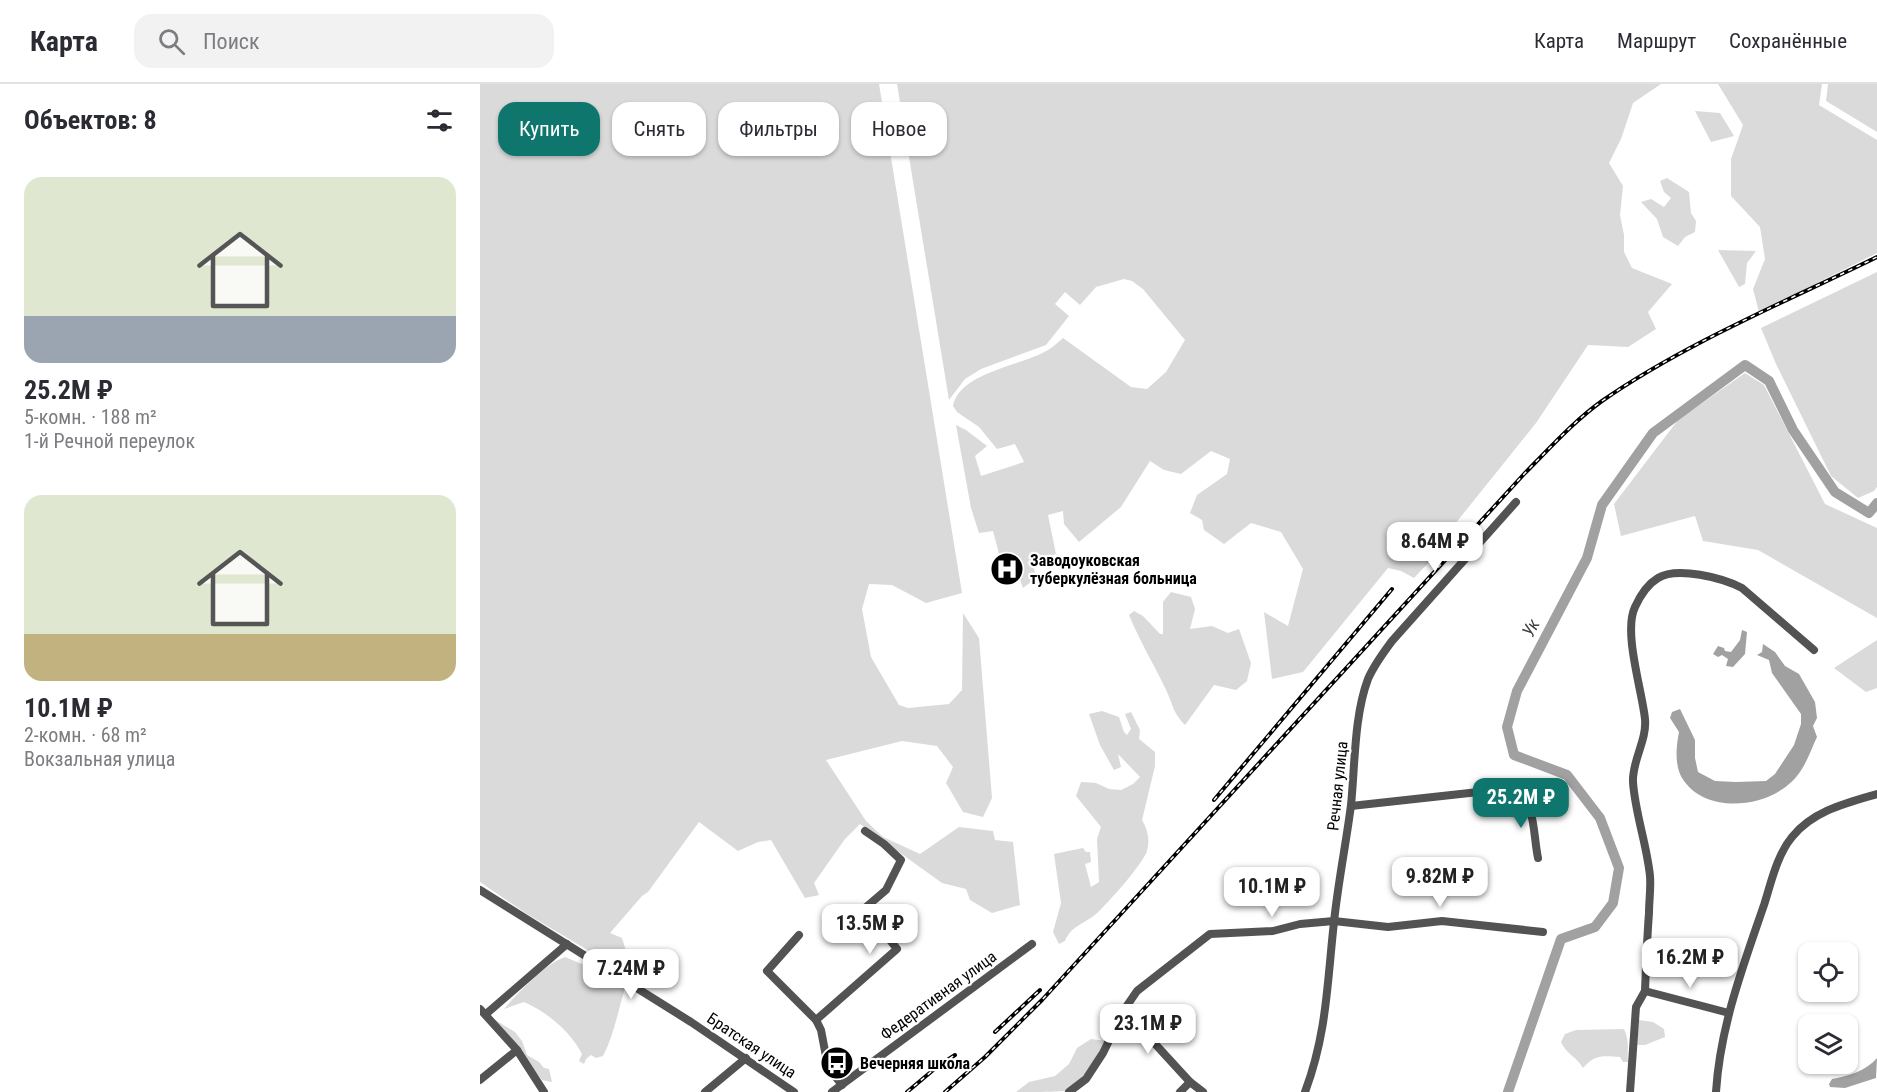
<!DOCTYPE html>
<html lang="ru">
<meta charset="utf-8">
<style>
body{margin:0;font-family:"Roboto Condensed",sans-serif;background:#f2f2f3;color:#2b2b33;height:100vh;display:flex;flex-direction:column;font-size:22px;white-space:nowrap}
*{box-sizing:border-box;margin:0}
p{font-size:20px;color:#7c7c81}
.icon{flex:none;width:33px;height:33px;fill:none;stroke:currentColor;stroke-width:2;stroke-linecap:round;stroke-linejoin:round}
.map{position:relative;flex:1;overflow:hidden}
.drawer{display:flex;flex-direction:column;background:#fff;width:480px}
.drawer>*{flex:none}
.guide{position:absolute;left:18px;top:18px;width:570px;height:54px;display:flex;gap:12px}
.controls{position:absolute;left:1318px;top:858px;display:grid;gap:12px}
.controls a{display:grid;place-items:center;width:60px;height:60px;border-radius:12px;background:#fff;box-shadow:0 2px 4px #0004;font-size:30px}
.price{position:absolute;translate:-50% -51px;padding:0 14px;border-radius:12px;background:#fff;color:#222;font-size:20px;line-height:39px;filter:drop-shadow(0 2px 3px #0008)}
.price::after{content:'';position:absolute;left:50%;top:36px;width:18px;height:14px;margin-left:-9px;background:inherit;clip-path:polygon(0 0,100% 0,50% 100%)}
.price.current{background:#0f766e;color:#fff}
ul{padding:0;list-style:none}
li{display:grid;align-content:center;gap:12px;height:318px;padding:0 24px}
li span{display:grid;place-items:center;height:186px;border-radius:18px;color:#555}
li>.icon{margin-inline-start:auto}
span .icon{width:108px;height:108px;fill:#fffc;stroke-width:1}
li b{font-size:26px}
h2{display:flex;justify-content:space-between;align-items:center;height:72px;padding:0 24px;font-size:26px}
.chip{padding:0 21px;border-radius:18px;background:#fff;box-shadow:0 2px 4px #0004;font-size:21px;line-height:54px}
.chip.current{background:#0f766e;color:#fff}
header{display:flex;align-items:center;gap:36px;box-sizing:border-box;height:84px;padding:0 30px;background:#fff;border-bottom:2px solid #e1e1e2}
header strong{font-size:28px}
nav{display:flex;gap:33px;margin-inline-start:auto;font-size:21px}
.search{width:420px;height:54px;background:#f2f2f3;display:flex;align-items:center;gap:15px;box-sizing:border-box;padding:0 21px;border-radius:18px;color:#7c7c81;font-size:22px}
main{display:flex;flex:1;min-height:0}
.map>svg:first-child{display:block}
.green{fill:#dadada}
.water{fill:#a1a1a1}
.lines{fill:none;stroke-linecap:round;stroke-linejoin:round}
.river{stroke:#a1a1a1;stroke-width:10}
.minor{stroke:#535353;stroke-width:8}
.rail-casing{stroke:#000;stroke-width:4}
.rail{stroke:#fff;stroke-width:1.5;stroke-dasharray:4.5;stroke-linecap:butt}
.labels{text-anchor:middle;stroke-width:4.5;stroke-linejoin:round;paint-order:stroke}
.poi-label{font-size:16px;font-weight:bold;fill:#000;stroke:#fff;text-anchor:start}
.street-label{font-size:16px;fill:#000;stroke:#fff}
.water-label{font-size:18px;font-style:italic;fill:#424242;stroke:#fff}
</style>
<header>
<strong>Карта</strong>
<div class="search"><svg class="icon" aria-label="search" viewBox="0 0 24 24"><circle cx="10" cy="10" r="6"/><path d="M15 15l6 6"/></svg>Поиск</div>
<nav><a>Карта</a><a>Маршрут</a><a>Сохранённые</a></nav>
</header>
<main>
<section class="drawer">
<h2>Объектов: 8<svg class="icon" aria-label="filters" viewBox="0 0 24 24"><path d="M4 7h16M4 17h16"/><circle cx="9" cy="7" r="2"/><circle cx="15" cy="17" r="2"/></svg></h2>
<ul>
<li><span style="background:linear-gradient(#dfe7d0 75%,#9aa5b1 0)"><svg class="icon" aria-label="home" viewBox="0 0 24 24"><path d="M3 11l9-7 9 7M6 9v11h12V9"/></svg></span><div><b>25.2M ₽</b><p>5-комн. · 188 m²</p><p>1-й Речной переулок</p></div></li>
<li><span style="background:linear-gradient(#dfe7d0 75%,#c2b280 0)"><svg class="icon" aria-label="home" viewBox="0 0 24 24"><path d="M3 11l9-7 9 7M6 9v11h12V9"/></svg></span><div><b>10.1M ₽</b><p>2-комн. · 68 m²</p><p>Вокзальная улица</p></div></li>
</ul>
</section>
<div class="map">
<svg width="1397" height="1008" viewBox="0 0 1397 1008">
<rect width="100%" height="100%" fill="#fff"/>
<g class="green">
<polygon points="0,0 399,0 482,509 446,519 412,501 389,500 382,525 391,573 419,621 428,624 469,620 482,606 483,529 499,554 512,714 503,733 483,728 466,699 473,683 457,662 422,657 346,676 386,737 403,753 440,770 479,743 513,747 515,756 533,758 540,821 512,829 490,816 486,805 462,799 380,740 365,755 334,799 339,811 325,814 291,756 278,758 258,767 219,738 168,808 162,812 130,849 142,854 147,870 126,877 47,830 0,798"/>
<path d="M 417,0 L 1181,0 L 1153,19 L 1141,55 L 1129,79 L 1143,102 L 1140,131 L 1144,151 L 1144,168 L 1152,184 L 1192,200 L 1168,228 L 1176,245 L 1148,263 L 1108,261 L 1056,339 L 971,445 L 974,451 L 934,494 L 921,487 L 908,484 L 823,588 L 792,595 L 784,528 L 808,542 L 823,485 L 801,448 L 771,439 L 744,460 L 724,446 L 722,436 L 710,429 L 717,411 L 747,390 L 750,375 L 731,367 L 701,390 L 684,386 L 670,377 L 641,423 L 599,458 L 584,440 L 583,427 L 568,431 L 576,470 L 553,479 L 556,494 L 543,504 L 532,473 L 519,470 L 513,447 L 499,449 L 491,424 L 476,341 L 486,346 L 507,362 L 495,372 L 501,392 L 544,378 L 535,360 L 517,365 L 499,343 L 477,328 L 473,322 C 479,288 542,282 568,266 C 573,263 578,258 583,254 L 651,303 L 667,305 L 686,288 L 705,256 L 663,205 L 652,197 L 644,195 L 616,203 L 600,221 L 585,208 L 575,220 L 589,232 L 566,261 L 501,285 L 485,295 L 469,316 Z"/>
<polygon points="1238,0 1342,0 1339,21 1397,56 1397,169 1279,228 1273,205 1285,175 1280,143 1251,112 1251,75 1263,41"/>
<polygon points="1348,0 1397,0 1397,48 1346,17"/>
<polygon points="1215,27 1240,29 1254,52 1231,58"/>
<polygon points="1187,94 1209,108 1211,129 1216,137 1215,148 1205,153 1198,162 1183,153 1177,135 1161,118 1171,115 1184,123 1191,114 1184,108 1180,97"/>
<polygon points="1238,166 1276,167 1267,179 1265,200 1259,203"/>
<polygon points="1397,188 1397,403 1394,407 1378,414 1351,392 1296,280 1281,244"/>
<polygon points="1265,289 1284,301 1345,420 1397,444 1397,534 1278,466 1223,457 1215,432 1141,452 1134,420 1198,336"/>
<path d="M 691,508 L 711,513 L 715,525 L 710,545 L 732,542 L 748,549 L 759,545 L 771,579 L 767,597 L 756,606 L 734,601 L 705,641 C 692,627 694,623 687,608 C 675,582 660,558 649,531 L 654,527 L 663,532 L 680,550 L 683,550 L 683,518 Z"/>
<polygon points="1397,556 1397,604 1386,608 1354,584"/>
<path d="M 622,627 L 639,633 L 644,648 L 647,651 L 651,645 L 645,630 L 651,628 L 660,646 L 659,655 L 675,668 L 675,682 L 662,736 C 668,746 670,756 667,767 C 662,781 628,819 616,830 C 604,840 591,842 585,857 L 579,860 L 573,848 L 581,819 L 574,770 L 603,764 L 606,768 L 610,768 L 611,778 L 605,780 L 611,803 L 619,798 L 617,755 L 621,743 L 596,712 L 601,698 L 616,699 L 629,705 L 641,706 L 653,700 L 660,693 L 638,670 L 641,683 L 634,686 L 620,661 L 609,630 Z"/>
<path d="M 85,873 L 109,883 L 145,904 C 138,927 134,951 123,972 L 116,974 L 111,971 L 106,975 L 104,980 L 99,977 L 102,970 C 90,947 67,928 44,918 L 24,925 C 38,909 65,880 85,873 Z"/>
<polygon points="12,934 35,948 42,957 47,971 59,978 64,984 69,985 72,998 62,996"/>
<polygon points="1159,936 1173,938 1184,945 1185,953 1165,961 1157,961"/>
<path d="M 1144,945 C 1150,958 1147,965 1148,978 L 1143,978 L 1140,973 C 1123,972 1115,970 1103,984 C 1097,973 1086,970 1081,958 L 1085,950 L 1096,946 Z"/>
<path d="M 611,955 L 626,957 C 616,975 603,998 584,1007 C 575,1008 548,1008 536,1008 L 549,998 L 575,992 L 589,980 L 597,964 Z"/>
</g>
<g class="water">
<polygon points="1262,546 1267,548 1265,570 1253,583 1246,582 1248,575 1242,571 1238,573 1233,570 1238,562 1244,564 1245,567 1251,568 1260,556"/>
<path d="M 1283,560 L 1295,568 L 1305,582 L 1319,590 L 1335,618 L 1337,634 L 1333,642 L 1337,653 C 1329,670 1324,688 1309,700 C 1282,724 1227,729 1204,697 C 1194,684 1196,663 1199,648 L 1190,634 L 1192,628 L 1200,625 L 1215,656 L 1215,674 L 1218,688 L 1235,697 L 1256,698 L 1286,697 L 1295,690 L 1314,661 L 1321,640 L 1321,630 L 1292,589 L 1289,576 L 1277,571 L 1282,568 Z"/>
<path d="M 1397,974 L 1396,994 L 1365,1004 L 1350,1003 L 1349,1000 L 1352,995 C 1369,992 1386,987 1397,974 Z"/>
</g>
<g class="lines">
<polyline class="river" points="1028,1008 1081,855 1115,843 1133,819 1139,784 1120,734 1087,691 1034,671 1027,643 1037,607 1107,474 1122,421 1173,349 1265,281 1289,297 1313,346 1355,408 1389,429 1397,419"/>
<g class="minor">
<path d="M 871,722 L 1035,704 C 1056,719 1053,751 1058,774"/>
<polyline points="0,806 211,938 314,1008"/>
<polyline points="319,851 287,887 336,936"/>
<polyline points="1165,907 1249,929"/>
<polyline points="0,925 37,966 64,1008"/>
<polyline points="644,926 710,998 723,1008"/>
<polyline points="6,930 87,860"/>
<polyline points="0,996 37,966"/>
<polyline points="362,1001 348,983 341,946 336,936 417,865 385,824 406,806 421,776 404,760 385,747"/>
<polyline points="225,1008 266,974"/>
<polyline points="352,1008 552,860"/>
<polyline points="589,1008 606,995 623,969 644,926 657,907 730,850 793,847 820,840 854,837 908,843 962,837 1063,848"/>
<polyline points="700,1008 710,998"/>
<path d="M 825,1008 C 847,949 847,900 854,838 C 858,799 866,760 871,721 C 875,682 874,632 888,595 C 894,581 903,569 912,557 L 1036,418"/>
<path d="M 1150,1008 L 1156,923 L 1165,907 C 1166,881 1167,855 1169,829 C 1169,817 1171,804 1170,792 C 1167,761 1155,729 1153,698 C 1152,676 1167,657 1165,635 C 1162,606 1143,548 1155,523 C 1160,512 1168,500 1178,494 C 1197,482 1243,494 1262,504 L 1334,566"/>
<path d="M 1236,1008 C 1240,943 1263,882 1284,821 C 1291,799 1297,771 1312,753 C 1333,727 1366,719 1397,710"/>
</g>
<g class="rail-casing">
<g id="rail">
<polyline points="734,716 912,505"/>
<polyline points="515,948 560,906"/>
<polyline points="427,1008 458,982 475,971"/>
<path d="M 465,1008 L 505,973 L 562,916 L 1045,389 C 1070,364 1094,337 1122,317 C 1204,260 1307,217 1397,173"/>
</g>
</g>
<use href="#rail" class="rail"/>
</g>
<defs>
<g id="hospital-disc" transform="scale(1.725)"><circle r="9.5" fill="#000" stroke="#fff"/><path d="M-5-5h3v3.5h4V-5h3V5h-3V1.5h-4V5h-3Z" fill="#fff"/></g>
<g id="bus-disc" transform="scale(1.725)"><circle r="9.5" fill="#000" stroke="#fff"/><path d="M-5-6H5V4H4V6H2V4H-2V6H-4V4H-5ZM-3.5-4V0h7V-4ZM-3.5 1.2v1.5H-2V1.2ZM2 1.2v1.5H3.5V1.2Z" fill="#fff"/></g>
</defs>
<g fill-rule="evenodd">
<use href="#hospital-disc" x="527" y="485"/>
<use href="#bus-disc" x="357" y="979"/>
</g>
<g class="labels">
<g class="poi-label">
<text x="550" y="482">Заводоуковская<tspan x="550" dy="18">туберкулёзная больница</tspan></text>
<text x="380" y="985">Вечерняя школа</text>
</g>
<g class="street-label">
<text transform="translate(857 702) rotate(-84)" y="6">Речная улица</text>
<text transform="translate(458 911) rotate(-36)" y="6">Федеративная улица</text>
<text transform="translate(272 961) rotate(34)" y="6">Братская улица</text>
</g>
<g class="water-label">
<text transform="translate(1051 544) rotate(-62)" y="6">Ук</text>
</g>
</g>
</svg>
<div class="controls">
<a><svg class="icon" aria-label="locate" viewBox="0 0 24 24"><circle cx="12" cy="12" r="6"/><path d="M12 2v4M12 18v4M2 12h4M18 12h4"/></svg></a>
<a><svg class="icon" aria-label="layers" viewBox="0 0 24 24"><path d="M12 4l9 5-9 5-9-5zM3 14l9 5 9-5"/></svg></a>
</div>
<b class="price" style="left:955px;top:489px">8.64M ₽</b>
<b class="price current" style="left:1041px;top:745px">25.2M ₽</b>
<b class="price" style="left:960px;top:824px">9.82M ₽</b>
<b class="price" style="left:792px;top:834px">10.1M ₽</b>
<b class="price" style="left:390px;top:871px">13.5M ₽</b>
<b class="price" style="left:1210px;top:905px">16.2M ₽</b>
<b class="price" style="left:151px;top:916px">7.24M ₽</b>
<b class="price" style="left:668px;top:971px">23.1M ₽</b>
<div class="guide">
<a class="chip current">Купить</a>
<a class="chip">Снять</a>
<a class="chip">Фильтры</a>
<a class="chip">Новое</a>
</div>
</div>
</main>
